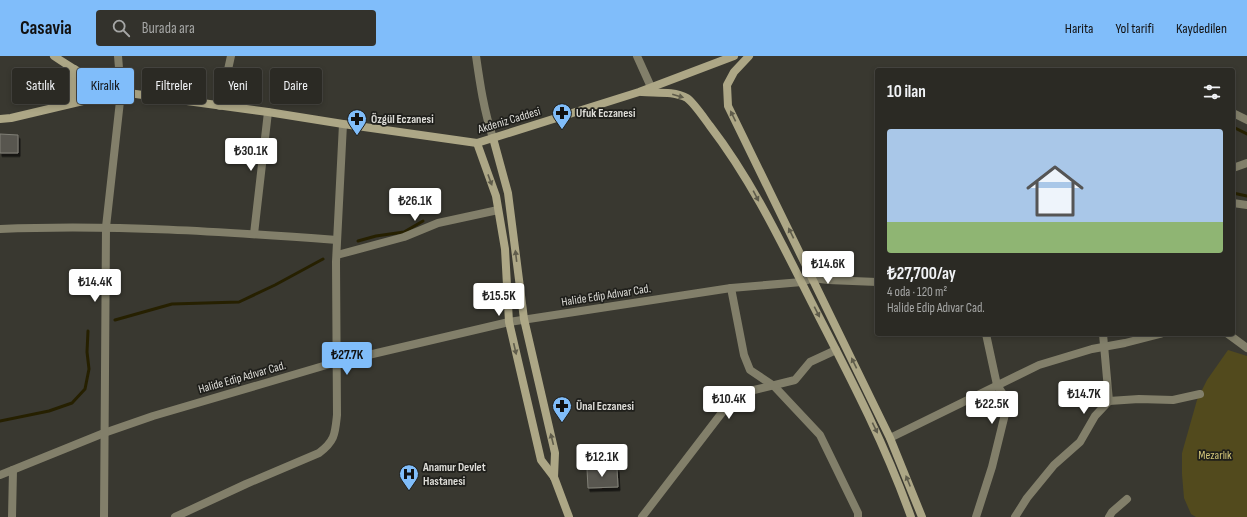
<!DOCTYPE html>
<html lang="tr">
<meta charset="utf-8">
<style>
body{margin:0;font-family:"Sofia Sans Condensed",sans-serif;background:#33322c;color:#f1f3f6;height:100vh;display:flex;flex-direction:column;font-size:15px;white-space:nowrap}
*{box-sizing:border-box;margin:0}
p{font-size:13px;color:#a6a7a6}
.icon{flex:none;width:22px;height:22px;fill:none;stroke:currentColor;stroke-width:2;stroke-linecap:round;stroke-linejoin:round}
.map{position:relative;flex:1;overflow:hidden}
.side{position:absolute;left:875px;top:12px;width:360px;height:268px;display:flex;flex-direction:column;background:#2b2a24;border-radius:4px;box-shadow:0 2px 6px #0003,0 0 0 1px #474641}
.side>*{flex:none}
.banner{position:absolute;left:12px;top:12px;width:380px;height:36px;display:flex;gap:8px}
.price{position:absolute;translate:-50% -34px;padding:0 9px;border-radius:4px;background:#fff;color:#222;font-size:13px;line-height:26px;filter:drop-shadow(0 1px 2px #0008)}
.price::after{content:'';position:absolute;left:50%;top:24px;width:12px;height:9px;margin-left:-6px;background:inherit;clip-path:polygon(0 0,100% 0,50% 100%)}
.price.selected{background:#80bdfa;color:#111}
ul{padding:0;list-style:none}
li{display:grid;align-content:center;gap:8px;height:212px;padding:0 12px}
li+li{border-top:1px solid #474641}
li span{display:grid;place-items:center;height:124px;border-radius:4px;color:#555}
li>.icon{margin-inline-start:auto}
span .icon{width:72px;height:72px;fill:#fffc;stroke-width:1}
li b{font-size:17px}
h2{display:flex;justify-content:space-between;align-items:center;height:48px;padding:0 12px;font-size:17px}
.tag{padding:0 14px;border-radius:4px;background:#2b2a24;box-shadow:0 2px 6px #0003,0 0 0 1px #474641;font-size:14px;line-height:36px}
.tag.selected{background:#80bdfa;color:#111}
header{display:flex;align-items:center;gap:24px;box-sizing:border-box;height:56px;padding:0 20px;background:#80bdfa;color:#111}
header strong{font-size:19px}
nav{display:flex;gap:22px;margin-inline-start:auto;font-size:14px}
.search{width:280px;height:36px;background:#33322c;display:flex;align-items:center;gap:10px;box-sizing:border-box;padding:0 14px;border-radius:4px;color:#a6a7a6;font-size:15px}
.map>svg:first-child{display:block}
.green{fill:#524a1d}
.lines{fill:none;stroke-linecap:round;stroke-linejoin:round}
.stream{stroke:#262000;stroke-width:3}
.building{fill:#58574f;stroke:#807f76;filter:url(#shadow)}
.street{stroke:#827f6a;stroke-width:8}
.secondary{stroke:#ada786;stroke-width:8}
.oneway{fill:#5f5c4b}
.labels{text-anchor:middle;stroke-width:3.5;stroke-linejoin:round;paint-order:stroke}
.poi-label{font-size:12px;font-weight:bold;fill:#deddd8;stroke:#1f1f1b;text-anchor:start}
.street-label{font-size:12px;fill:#deddd8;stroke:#1f1f1b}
.park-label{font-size:12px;fill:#d2c579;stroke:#1f1f1b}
</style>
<header>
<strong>Casavia</strong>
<div class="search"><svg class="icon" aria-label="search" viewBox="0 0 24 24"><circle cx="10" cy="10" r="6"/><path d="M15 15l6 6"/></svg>Burada ara</div>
<nav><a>Harita</a><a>Yol tarifi</a><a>Kaydedilen</a></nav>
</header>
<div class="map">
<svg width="1247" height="461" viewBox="0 0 1247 461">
<defs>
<filter id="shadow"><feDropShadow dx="2" dy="3.5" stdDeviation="0" flood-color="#0009"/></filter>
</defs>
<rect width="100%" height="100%" fill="#393830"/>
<polygon class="green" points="1228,294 1247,300 1247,461 1196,461 1191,458 1184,442 1182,418 1182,397 1197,344 1207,324"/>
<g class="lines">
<g class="stream">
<polyline points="1233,71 1247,78"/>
<polyline points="1233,137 1247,140"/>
<polyline points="358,185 376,180 404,176 423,165"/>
<polyline points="115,264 172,248 239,246 275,229 323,203"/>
<polyline points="0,365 49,355 72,347 85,333 89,313 87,296 88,275"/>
</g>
</g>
<g class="building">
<polygon points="0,78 18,79 18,97 0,97"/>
<polygon points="617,412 618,431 588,432 587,413"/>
</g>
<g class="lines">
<g class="street">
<path d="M 476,0 C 480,28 484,55 493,82"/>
<polyline points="637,0 651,31"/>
<polyline points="220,50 231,0"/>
<polyline points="1233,57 1247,64"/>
<polyline points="1233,112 1247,107"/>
<polyline points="1233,147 1247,149"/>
<path d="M 0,173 C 113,168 225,176 337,184"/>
<polyline points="254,178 268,56"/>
<polyline points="337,199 404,181 438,167 498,154"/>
<polyline points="731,232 744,299 750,314 774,330 820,379 858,457 858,461"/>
<polyline points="1103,278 1109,345"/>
<polyline points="1228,278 1247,292"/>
<polyline points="890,382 1039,309 1092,293 1125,287 1160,278"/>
<polyline points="0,419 104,377 153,360 330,308 509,266 731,232 802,226 813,222 828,224 877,226"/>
<polyline points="12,461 13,414"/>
<polyline points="104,461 106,171 121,36 118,0"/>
<path d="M 175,461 L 246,428 L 319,397 C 335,385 335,378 337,359 L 336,206 L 343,68"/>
<polyline points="642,461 724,354 754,334 795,324 810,306 836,294"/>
<polyline points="976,461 992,411 1008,346 997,329 986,278"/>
<polyline points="1015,461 1027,442 1054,409 1080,386 1095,360 1109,345 1139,343 1173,344 1200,338"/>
<polyline points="1109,461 1112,456 1127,443"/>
</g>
<g class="secondary">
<path d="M 54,0 C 75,15 97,26 121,36"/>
<polyline points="749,0 734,16 727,29 728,50 890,382 922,461"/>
<polyline points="74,13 74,46"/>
<path d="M 642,36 C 656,37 674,35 687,42 C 694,47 704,62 710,70 C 753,126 783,190 815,253 C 850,321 885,388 911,461"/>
<polyline points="0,63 11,62 121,36 268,56 343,68 477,87 639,36 734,0"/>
<polyline points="493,82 508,137 524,263 555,397 554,421"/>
<polyline points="477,87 496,140 505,193 509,266 541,404 554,421 569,461"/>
</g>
</g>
<defs><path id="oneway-solid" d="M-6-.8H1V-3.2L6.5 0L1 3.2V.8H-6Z"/></defs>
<g class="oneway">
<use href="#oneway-solid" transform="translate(678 40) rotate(16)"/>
<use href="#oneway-solid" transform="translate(733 60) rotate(-116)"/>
<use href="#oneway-solid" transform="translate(490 124) rotate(70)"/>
<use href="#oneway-solid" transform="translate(756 140) rotate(62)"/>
<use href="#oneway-solid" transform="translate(791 177) rotate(-116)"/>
<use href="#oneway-solid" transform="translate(516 200) rotate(-97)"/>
<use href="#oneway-solid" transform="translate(817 256) rotate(63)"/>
<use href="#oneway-solid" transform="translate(515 293) rotate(77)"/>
<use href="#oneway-solid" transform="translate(854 307) rotate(-116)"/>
<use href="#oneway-solid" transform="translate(875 372) rotate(64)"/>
<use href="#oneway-solid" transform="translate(552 383) rotate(-104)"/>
<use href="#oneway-solid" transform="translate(908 425) rotate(-112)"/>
</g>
<defs>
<g id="pharmacy-pin" transform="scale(1)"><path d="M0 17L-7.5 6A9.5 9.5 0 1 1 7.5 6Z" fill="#80bdfa" stroke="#1f1f1b"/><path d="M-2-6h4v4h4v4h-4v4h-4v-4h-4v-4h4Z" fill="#111"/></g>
<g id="hospital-pin" transform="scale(1)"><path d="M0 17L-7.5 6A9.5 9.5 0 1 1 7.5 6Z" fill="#80bdfa" stroke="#1f1f1b"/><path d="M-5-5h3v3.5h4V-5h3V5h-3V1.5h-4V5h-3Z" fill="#111"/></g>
</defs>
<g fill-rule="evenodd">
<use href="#pharmacy-pin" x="562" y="57"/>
<use href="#pharmacy-pin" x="357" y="63"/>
<use href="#pharmacy-pin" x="562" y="350"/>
<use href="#hospital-pin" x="409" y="418"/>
</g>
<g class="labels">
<g class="poi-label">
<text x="576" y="61">Ufuk Eczanesi</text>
<text x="371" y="67">Özgül Eczanesi</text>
<text x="576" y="354">Ünal Eczanesi</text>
<text x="423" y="415">Anamur Devlet<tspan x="423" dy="14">Hastanesi</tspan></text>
</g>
<g class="street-label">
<text transform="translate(509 64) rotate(-17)" y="4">Akdeniz Caddesi</text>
<text transform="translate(606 239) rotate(-9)" y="4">Halide Edip Adıvar Cad.</text>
<text transform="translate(242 321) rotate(-16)" y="4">Halide Edip Adıvar Cad.</text>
</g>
<g class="park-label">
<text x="1215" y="403">Mezarlık</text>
</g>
</g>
</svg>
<b class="price" style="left:251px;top:116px">₺30.1K</b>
<b class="price" style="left:415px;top:166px">₺26.1K</b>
<b class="price" style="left:828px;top:229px">₺14.6K</b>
<b class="price" style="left:95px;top:247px">₺14.4K</b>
<b class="price" style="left:499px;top:261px">₺15.5K</b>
<b class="price selected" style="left:347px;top:320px">₺27.7K</b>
<b class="price" style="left:1084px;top:359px">₺14.7K</b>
<b class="price" style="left:729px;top:364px">₺10.4K</b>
<b class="price" style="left:992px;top:369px">₺22.5K</b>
<b class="price" style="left:602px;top:422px">₺12.1K</b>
<div class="banner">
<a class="tag">Satılık</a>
<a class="tag selected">Kiralık</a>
<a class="tag">Filtreler</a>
<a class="tag">Yeni</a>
<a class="tag">Daire</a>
</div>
<section class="side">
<h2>10 ilan<svg class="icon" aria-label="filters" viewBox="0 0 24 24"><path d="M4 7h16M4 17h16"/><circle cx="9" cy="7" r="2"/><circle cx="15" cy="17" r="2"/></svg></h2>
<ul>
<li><span style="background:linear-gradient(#a9c7e8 75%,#8fb573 0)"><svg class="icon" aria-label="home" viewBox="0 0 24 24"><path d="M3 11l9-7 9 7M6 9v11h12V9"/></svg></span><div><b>₺27,700/ay</b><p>4 oda · 120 m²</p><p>Halide Edip Adıvar Cad.</p></div></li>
</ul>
</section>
</div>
